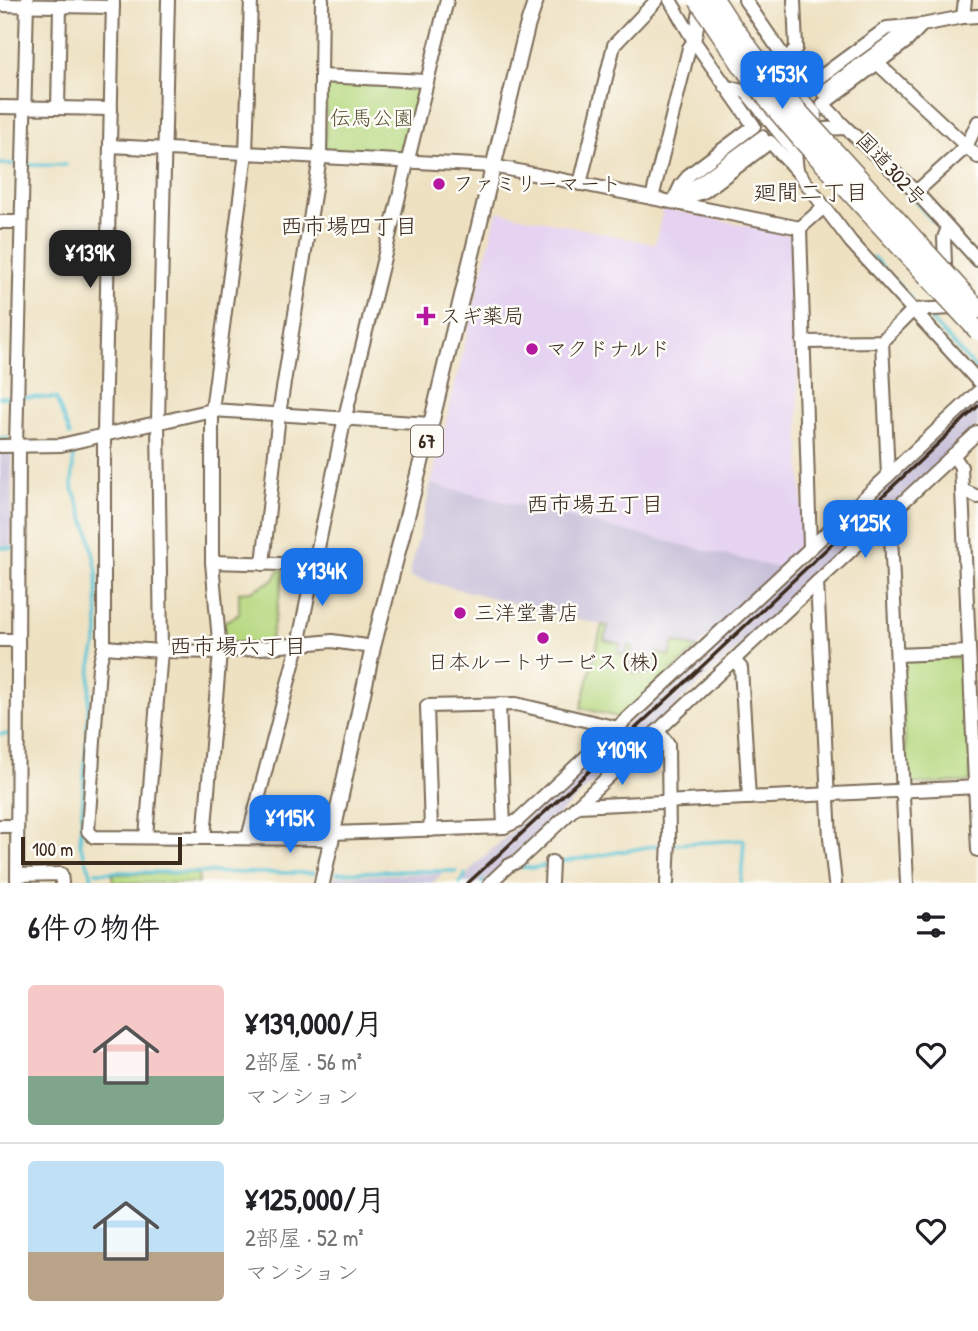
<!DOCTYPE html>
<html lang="ja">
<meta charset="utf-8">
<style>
body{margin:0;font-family:"Patrick Hand","Klee One",sans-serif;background:#f6f6f6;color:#202124;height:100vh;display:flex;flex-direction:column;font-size:26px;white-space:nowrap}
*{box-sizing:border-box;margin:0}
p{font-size:23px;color:#757577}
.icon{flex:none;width:38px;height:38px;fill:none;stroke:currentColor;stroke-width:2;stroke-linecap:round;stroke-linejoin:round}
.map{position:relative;height:883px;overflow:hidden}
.sheet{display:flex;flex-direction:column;background:#fff;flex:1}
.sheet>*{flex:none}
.scale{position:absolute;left:21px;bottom:18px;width:161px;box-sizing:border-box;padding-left:7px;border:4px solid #3b2a1e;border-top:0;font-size:19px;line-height:24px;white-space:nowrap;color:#3b2a1e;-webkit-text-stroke:5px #fdfcf7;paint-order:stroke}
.price{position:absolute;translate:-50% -60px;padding:0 16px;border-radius:14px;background:#1a73e8;color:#fff;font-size:23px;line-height:46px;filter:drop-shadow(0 2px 4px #0008)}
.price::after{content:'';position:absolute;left:50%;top:42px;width:21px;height:16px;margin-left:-10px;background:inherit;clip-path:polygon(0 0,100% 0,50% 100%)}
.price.selected{background:#222;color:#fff}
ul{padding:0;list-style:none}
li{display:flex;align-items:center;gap:21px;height:175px;padding:0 28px}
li+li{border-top:2px solid #e0e0e0}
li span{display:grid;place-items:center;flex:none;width:196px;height:140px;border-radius:7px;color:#555}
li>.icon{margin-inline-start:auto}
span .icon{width:84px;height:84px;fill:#fffc;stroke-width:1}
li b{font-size:30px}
h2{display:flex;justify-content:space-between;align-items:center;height:84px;padding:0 28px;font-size:30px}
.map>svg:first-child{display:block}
.built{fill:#e5d3f1}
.industrial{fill:#c7c0d9}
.green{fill:#b6d87f;stroke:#78814e;stroke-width:2}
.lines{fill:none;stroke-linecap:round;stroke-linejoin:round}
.stream{stroke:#58c2d3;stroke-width:3.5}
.minor-casing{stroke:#7a6a57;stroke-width:16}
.major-casing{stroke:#7a6a57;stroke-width:18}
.highway-casing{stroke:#7a6a57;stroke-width:21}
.minor{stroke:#fff;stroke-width:12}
.major{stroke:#fff;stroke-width:14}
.highway{stroke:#fff;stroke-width:18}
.rail{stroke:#3b2a1e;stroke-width:3.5}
.highway-bridge-casing{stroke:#7a6a57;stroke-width:21;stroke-linecap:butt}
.highway-bridge{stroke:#fff;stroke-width:18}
.poi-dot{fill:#b5179e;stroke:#fdfcf7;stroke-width:2.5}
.labels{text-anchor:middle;stroke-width:5;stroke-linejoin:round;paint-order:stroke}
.shield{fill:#fdfcf7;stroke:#75695f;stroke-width:2}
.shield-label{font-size:19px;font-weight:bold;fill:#3b2a1e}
.park-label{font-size:21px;fill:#5a5636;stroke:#fdfcf7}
.street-label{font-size:21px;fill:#3b2a1e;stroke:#fdfcf7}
.poi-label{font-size:21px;fill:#3b2a1e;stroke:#fdfcf7;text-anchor:start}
.neighbourhood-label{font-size:23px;fill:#3b2a1e;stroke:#fdfcf7}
</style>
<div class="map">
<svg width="978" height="883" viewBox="0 0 978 883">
<rect width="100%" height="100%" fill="#fdfcf7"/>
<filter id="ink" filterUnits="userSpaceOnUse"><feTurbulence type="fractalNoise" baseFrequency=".0143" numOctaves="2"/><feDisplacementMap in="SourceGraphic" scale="14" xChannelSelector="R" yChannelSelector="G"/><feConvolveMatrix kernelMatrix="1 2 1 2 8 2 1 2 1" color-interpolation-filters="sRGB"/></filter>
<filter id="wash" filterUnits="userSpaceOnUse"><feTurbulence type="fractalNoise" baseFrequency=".00686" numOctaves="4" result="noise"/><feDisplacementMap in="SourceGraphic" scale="28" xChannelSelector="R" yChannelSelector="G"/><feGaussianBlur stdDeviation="1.57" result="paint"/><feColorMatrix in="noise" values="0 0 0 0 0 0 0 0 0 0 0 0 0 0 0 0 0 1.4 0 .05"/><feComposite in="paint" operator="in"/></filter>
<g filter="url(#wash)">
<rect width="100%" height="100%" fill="#eee1c1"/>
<polygon class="built" points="663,208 788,235 792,239 804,547 782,569 431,484 497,211 655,244"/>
<g class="industrial">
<polygon points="978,399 978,426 487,881 483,883 461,883 467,877 470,870"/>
<polygon points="0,453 12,453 11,546 0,546"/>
<polygon points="431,484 782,569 621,718 581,708 602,625 409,577"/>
<polygon points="443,873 432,883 333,883 334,876"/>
</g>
<g class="green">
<polygon points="330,83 415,86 418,91 403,151 399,154 329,151 325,148 326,86"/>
<polygon points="279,570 285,570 270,642 230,647 226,643 224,622 239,614 239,592 251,591 274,580"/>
<polygon points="602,625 608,626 604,640 620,644 618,653 626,655 628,646 633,647 628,667 631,672 646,675 652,672 657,653 670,656 674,642 697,648 621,718 581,708"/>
<polygon points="961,657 965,661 971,779 967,782 910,784 907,781 901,663 905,660"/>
<polygon points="198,873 199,883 113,883 112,874"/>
</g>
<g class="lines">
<g class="stream">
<polyline points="0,164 18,164"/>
<polyline points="28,165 66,165"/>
<polyline points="903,188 934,222"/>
<polyline points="952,242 978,269"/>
<polyline points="873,257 911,299"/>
<polyline points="929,318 976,369"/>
<polyline points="0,397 12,397"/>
<polyline points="23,397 56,398 70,435"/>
<polyline points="0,438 8,438"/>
<polyline points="74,449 72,486 89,532 97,572 98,635 91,666 80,844 91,873 92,883"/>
<polyline points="0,548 14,548"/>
<polyline points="0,734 12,734"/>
<polyline points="674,844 744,840 741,883"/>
<polyline points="556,863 665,844"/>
<polyline points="518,867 533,868 548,865"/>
<polyline points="96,872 314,873"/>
<polyline points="336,873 393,871 456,871"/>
<polyline points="459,883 465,877 465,874"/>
<polyline points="483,883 483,881"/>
</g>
</g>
</g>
<g filter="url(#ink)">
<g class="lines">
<g class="minor-casing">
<g id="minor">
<polyline points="113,0 104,434 104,647 99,666 88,831 94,837 331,839"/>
<polyline points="670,0 694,41 754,126 690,174 681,185 673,202"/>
<polyline points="745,0 786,60 808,86 887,28 922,25"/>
<polyline points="0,5 113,7"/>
<polyline points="963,17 965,0"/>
<polyline points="922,25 907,41 823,104 846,128 916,192 978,260"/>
<polyline points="878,64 978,157"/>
<polyline points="784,65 786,60 796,48 794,0"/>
<polyline points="321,76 427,81"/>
<polyline points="725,86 746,92 795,152 797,171"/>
<polyline points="823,92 896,38 922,25 963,17 978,16"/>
<polyline points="0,107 111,109"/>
<polyline points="58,108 60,6"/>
<polyline points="824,129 846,128"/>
<polyline points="110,146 493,166 800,228 810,547"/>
<polyline points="580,184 614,45 657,0"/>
<polyline points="916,192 966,147 978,122"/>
<polyline points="684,194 762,137"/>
<polyline points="652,198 689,48 694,41 702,2"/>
<polyline points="675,202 705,191 770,142 797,171 851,242 978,381"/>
<polyline points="0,222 21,222"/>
<polyline points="800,228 824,207"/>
<polyline points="945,264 944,238 948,228"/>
<polyline points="882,341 888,476"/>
<polyline points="803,342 882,341 913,310 953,308"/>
<polyline points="0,446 61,445 212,410 431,424"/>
<polyline points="16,446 27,0"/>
<polyline points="953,455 961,467 978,850"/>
<polyline points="962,490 978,497"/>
<polyline points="890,514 907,883"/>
<polyline points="212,562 314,565"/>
<polyline points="263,564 279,414 320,157 322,0"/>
<polyline points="817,582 830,838 835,883"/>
<polyline points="0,640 18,640"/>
<polyline points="104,647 161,651 220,652 332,641 373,647"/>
<polyline points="897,655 969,652"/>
<polyline points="734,660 741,668 749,798"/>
<polyline points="499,704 504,827"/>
<polyline points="658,731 668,744 669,841 667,883"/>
<polyline points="578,806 978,787"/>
<polyline points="0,826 17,826"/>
<polyline points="431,830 427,706 516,704 618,728"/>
<polyline points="332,833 504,827 517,821 978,392"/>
<polyline points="146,837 161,651 158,421 168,0"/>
<polyline points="204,838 220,652 212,562 212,410 246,153 251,0"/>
<polyline points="248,838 298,645 345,417 447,0"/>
<polyline points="17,875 61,874 62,883"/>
<polyline points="17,883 19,446"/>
<polyline points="490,883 508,866 518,861 978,432"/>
<polyline points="551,883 552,862"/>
</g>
</g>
<g class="major-casing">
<polyline id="major" points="322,883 373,647 431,424 527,27 536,0"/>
</g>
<g class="highway-casing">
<polyline id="highway" points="773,67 813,116"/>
</g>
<use href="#minor" class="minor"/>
<use href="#major" class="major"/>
<use href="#highway" class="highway"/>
<polyline class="rail" points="468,883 677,690 978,406"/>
<g class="highway-bridge-casing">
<g id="highway-bridge">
<polyline points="698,0 743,67 772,105 801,139 978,331"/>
<polyline points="715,0 728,20 786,98 978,309"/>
</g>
</g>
<use href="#highway-bridge" class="highway-bridge"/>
</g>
</g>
<g class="poi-dot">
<circle cx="439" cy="184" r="7"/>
<path d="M422.5 305.5h7v7h7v7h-7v7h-7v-7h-7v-7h7z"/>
<circle cx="532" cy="349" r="7"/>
<circle cx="460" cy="613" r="7"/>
<circle cx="543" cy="638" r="7"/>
</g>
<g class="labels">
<rect class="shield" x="411" y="425.5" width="32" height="31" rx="5"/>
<g class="shield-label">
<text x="427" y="448">67</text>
</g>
<g class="park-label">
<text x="372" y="125">伝馬公園</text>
</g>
<g class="street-label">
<text transform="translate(891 169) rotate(47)" y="7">国道302号</text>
</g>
<g class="poi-label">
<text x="453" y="191">ファミリーマート</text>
<text x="440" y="323">スギ薬局</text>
<text x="546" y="356">マクドナルド</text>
<text x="474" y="620">三洋堂書店</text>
<text x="543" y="669" text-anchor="middle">日本ルートサービス (株)</text>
</g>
<g class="neighbourhood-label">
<text x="811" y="200">廻間二丁目</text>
<text x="349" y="234">西市場四丁目</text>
<text x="595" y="512">西市場五丁目</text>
<text x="238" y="654">西市場六丁目</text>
</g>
</g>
</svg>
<div class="scale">100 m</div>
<b class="price" style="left:782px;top:111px">¥153K</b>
<b class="price selected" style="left:90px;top:290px">¥139K</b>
<b class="price" style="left:865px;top:560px">¥125K</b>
<b class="price" style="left:322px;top:608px">¥134K</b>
<b class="price" style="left:622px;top:787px">¥109K</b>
<b class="price" style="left:290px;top:855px">¥115K</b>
</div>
<section class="sheet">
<h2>6件の物件<svg class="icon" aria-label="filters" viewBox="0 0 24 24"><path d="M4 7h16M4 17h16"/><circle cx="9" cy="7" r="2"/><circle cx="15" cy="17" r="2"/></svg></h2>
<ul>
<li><span style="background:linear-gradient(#f6c9c9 65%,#7fa58c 0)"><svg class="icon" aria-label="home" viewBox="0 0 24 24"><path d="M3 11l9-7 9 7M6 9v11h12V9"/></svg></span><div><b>¥139,000/月</b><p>2部屋 · 56 m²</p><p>マンション</p></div><svg class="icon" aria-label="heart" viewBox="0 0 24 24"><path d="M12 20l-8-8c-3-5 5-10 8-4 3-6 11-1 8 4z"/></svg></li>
<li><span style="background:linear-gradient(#bfe0f5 65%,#b9a48a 0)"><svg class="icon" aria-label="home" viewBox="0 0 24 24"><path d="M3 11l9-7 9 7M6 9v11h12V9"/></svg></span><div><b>¥125,000/月</b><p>2部屋 · 52 m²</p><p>マンション</p></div><svg class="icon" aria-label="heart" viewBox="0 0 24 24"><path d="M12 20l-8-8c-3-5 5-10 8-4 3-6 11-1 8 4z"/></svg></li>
</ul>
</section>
